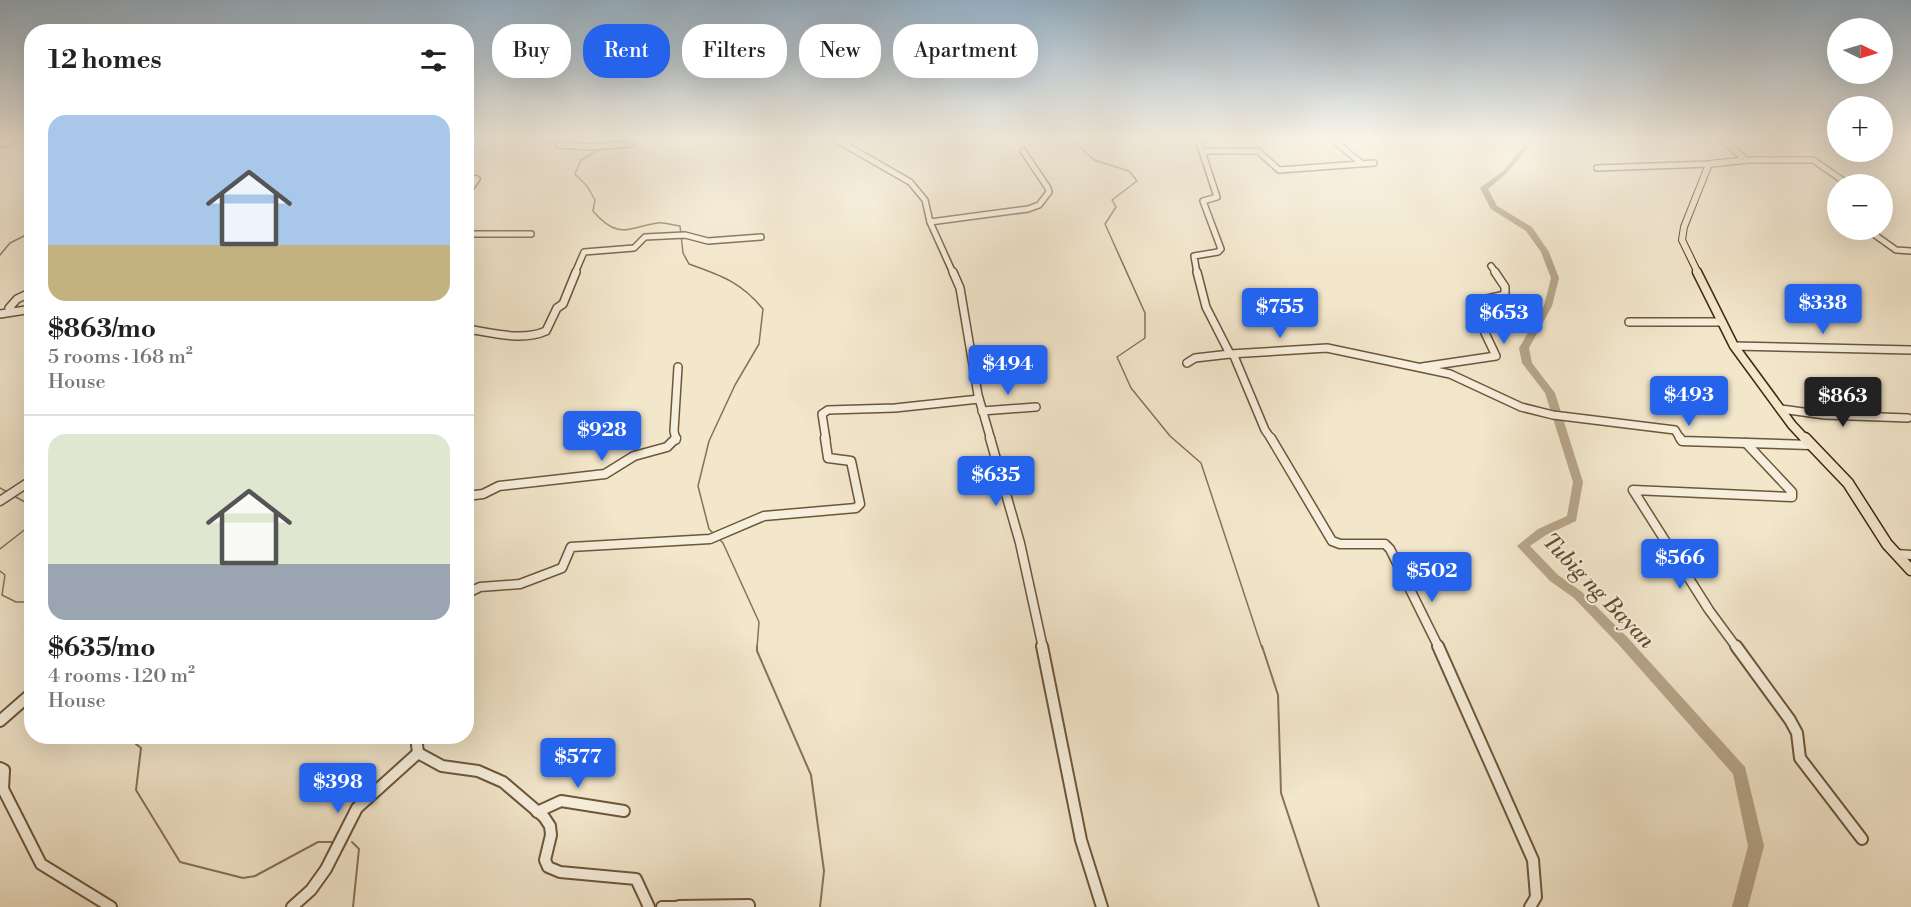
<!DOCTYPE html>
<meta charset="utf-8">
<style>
body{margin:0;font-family:"Libre Bodoni",serif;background:#f6f6f6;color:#222;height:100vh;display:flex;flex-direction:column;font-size:22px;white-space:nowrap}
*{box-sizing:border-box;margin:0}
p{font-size:20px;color:#767676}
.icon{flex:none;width:33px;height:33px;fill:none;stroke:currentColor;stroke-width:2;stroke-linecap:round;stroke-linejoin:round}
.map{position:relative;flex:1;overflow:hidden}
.details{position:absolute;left:24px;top:24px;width:450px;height:720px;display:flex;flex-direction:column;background:#fff;border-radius:24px;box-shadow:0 6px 24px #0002}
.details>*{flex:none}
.top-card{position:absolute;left:492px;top:24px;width:570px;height:54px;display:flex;gap:12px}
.needle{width:39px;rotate:95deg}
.buttons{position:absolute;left:1827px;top:18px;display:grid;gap:12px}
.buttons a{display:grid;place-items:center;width:66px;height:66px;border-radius:50%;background:#fff;box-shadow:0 6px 24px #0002;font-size:30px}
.price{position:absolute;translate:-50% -51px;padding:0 14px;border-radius:6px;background:#2563eb;color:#fff;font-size:20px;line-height:39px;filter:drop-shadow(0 2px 3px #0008)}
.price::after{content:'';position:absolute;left:50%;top:36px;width:18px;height:14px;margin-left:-9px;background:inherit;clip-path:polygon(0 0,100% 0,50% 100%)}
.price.active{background:#222;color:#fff}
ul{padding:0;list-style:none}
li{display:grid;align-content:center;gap:12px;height:318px;padding:0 24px}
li+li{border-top:2px solid #e0e0e0}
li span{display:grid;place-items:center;height:186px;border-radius:18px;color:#555}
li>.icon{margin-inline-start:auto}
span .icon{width:108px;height:108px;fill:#fffc;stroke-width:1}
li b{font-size:26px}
h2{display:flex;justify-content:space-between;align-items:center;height:72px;padding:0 24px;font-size:26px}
.tag{padding:0 21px;border-radius:24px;background:#fff;box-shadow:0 6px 24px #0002;font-size:21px;line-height:54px}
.tag.active{background:#2563eb;color:#fff}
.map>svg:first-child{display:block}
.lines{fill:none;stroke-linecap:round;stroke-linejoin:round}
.stream-far1{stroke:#887255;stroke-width:1.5}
.stream{stroke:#887255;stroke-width:2}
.river{fill:#b6a589;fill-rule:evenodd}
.minor-far3-casing{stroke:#6e5639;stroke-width:8}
.minor-far2-casing{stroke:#6e5639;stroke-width:10}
.minor-far1-casing{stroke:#6e5639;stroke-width:11}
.minor-casing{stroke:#6e5639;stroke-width:14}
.major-far2-casing{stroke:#422608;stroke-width:8}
.major-far1-casing{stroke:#422608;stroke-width:11}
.major-casing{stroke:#422608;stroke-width:13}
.minor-far3{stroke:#f7efdd;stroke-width:5}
.minor-far2{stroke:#f7efdd;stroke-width:7}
.minor-far1{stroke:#f7efdd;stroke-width:8}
.minor{stroke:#f7efdd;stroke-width:10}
.major-far2{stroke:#f2e6cb;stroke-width:6}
.major-far1{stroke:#f2e6cb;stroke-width:8}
.major{stroke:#f2e6cb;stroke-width:10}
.labels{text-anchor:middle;stroke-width:4.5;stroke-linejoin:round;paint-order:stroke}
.water-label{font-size:22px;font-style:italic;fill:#654c2f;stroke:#f7efdd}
</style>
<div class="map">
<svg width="1911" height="907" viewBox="0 0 1911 907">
<rect width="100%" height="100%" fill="#f2e6cb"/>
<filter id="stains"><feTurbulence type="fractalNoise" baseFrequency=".00333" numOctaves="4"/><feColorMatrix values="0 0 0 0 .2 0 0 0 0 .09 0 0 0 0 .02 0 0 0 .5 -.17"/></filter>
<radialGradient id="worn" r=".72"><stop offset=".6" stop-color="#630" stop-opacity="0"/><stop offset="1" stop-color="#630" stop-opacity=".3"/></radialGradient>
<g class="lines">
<g class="stream-far1">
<polyline points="1071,139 1094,160 1129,171 1137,181 1112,200 1116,207 1105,224 1145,313 1145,338 1117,357 1131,388 1170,436 1201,463 1262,648"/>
<polyline points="607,144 610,139"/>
<polyline points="0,148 32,139"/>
<path d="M 601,149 L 581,160 L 575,174 L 587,186 L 595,200 L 593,211 C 618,240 627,228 657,223 C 664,222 672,225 680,226 L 683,253 L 689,264 C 720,275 741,282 763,309 L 759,344 L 735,385 L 709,441 L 698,486 L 709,529 L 714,534"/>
<polyline points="32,216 26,220 32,227"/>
<polyline points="0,255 10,243 32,232"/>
<polyline points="0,488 7,492"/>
<polyline points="14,496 32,506"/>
<polyline points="719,539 723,543 759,622 757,648"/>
<polyline points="0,549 32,524"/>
<polyline points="0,571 5,575 2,595 16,602 32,602"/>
</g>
<g class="stream">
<polyline points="757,646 757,651 811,775 824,871 820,907"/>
<polyline points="1262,646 1278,695 1281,793 1319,907"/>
<polyline points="126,736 141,748 136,790 180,862 243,878 255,876 318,842 333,842"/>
<polyline points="352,842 359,849 353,907"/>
</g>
<polygon class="river" points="1525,139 1531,139 1533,142 1507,173 1488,189 1497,206 1532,227 1549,252 1559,278 1552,306 1529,348 1532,363 1555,393 1583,482 1576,521 1546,535 1530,546 1558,575 1582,592 1629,639 1745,767 1764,846 1748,907 1732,907 1748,846 1733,774 1619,645 1574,598 1550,581 1517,546 1538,529 1567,516 1573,482 1545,393 1522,363 1519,348 1544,306 1551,278 1541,252 1526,231 1491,209 1480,188 1503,171 1527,142"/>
<g class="minor-far3-casing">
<g id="minor-far3">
<polyline points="544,139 559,139"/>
<polyline points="562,139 559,145 591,147 631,144"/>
<polyline points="835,139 910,182 925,200 930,222 953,273"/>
<polyline points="1332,139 1361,163"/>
<polyline points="1202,151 1258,151 1279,170 1374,163"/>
<polyline points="1746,160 1813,160 1848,184"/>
<polyline points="1597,168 1709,164"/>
<polyline points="466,176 477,179 466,195"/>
<polyline points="930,222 1028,209 1039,205 1049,192 1048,188 1023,151"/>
<polyline points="1868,230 1896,250 1911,251"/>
<polyline points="466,234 531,234"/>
<polyline points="1491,266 1496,273"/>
<polyline points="575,273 584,252 634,248 645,237 685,235 708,241 761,237"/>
<polyline points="1197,273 1194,256 1218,252 1221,249 1203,201 1217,197 1198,139"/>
</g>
</g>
<g class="minor-far2-casing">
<g id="minor-far2">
<polyline points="953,272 960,288 978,395 991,440"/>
<polyline points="1197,272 1206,307 1230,354 1327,348 1450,374 1521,407 1553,415 1675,430 1681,440"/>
<polyline points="13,311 9,308 17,299 32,292"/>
<polyline points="0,314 32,309"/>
<polyline points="1629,322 1722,322"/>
<path d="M 466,329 C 491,332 521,342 546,331 L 557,308 L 563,304 L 576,272"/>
<polyline points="1734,346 1911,350"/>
<polyline points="1234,356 1265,430 1272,440"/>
<polyline points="1187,363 1195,358 1230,354"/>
<polyline points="1422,367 1496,356 1476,314 1492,313 1493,310 1487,299 1505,295 1505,287 1495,272"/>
<polyline points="1781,409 1825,415 1908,418"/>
<polyline points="982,411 1036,407"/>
<polyline points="676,440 674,431 678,367"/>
<polyline points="826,440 822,414 828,410 895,408 979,399"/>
</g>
</g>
<g class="minor-far1-casing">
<g id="minor-far1">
<polyline points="990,438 1020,543 1043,648"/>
<polyline points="1271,438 1332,541 1340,544 1385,544 1390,549 1439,648"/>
<polyline points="1680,438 1682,441 1810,445"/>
<polyline points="466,496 483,494 499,486 605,474 634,456 667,447 676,438"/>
<polyline points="0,501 32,480"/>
<polyline points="1896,554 1911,555"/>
<polyline points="466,594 480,587 520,584 562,568 571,547 710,539 764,516 856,508 860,504 851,461 828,458 825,438"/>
<polyline points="1737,648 1709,610 1633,490 1792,497 1792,492 1746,443"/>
</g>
</g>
<g class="minor-casing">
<g id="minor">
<polyline points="1042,646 1081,840 1102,907"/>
<polyline points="1438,646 1533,860 1536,897 1530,907"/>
<polyline points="1736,646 1790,720 1797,733 1800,758 1862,839"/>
<polyline points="0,721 32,693"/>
<polyline points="416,736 418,753"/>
<polyline points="418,753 442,766 478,771 503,782 544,817 550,826 551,835 545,860 548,867 560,872 636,879 649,907"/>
<polyline points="0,768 4,770 3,789 41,864 111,907"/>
<polyline points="537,812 561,801 624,811"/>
<polyline points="679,906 749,905 749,907"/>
<polyline points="292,907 311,890 326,869 357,808 418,753"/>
<polyline points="662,907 680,907"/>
</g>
</g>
<g class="major-far2-casing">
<g id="major-far2">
<polyline points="1722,139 1746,160"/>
<polyline points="1698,273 1682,240 1684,227 1709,164 1746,160"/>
</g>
</g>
<g class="major-far1-casing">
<polyline id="major-far1" points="1697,272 1734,346 1792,425 1806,440"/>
</g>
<g class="major-casing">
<polyline id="major" points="1805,438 1848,483 1887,544 1911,570"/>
</g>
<use href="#minor-far3" class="minor-far3"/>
<use href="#minor-far2" class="minor-far2"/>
<use href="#minor-far1" class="minor-far1"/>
<use href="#minor" class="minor"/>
<use href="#major-far2" class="major-far2"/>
<use href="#major-far1" class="major-far1"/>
<use href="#major" class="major"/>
</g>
<linearGradient id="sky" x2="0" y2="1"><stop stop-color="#94aec2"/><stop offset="0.52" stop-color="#f9f4e8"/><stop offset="1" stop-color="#f9f4e8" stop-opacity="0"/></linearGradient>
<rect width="1911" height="266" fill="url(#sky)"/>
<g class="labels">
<g class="water-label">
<text transform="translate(1599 590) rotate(46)" y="8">Tubig ng Bayan</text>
</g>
</g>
<rect width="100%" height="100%" filter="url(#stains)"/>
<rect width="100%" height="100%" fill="url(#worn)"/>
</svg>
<div class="buttons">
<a><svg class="needle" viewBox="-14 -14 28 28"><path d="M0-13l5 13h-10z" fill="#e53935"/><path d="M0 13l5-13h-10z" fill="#767676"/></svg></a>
<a>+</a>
<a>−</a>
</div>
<b class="price" style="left:1823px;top:335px">$338</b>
<b class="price" style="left:1280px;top:339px">$755</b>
<b class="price" style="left:1504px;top:345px">$653</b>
<b class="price" style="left:1008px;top:396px">$494</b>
<b class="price" style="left:1689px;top:427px">$493</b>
<b class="price active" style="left:1843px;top:428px">$863</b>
<b class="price" style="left:602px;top:462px">$928</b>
<b class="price" style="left:996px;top:507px">$635</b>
<b class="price" style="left:1680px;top:590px">$566</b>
<b class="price" style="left:1432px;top:603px">$502</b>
<b class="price" style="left:578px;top:789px">$577</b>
<b class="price" style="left:338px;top:814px">$398</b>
<div class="top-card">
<a class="tag">Buy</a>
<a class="tag active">Rent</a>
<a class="tag">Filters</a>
<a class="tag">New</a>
<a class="tag">Apartment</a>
</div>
<section class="details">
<h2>12 homes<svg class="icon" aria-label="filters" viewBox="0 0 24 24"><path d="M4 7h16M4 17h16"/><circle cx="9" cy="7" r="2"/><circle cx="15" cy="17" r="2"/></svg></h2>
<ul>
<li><span style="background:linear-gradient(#a9c7e8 70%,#c2b280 0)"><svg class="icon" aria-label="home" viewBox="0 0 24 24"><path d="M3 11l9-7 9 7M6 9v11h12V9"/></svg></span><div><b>$863/mo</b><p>5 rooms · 168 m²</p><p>House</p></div></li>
<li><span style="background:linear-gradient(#dfe7d0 70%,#9aa5b1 0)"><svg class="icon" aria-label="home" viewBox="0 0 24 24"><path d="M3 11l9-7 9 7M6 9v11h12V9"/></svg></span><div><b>$635/mo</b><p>4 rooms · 120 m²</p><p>House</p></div></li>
</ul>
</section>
</div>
